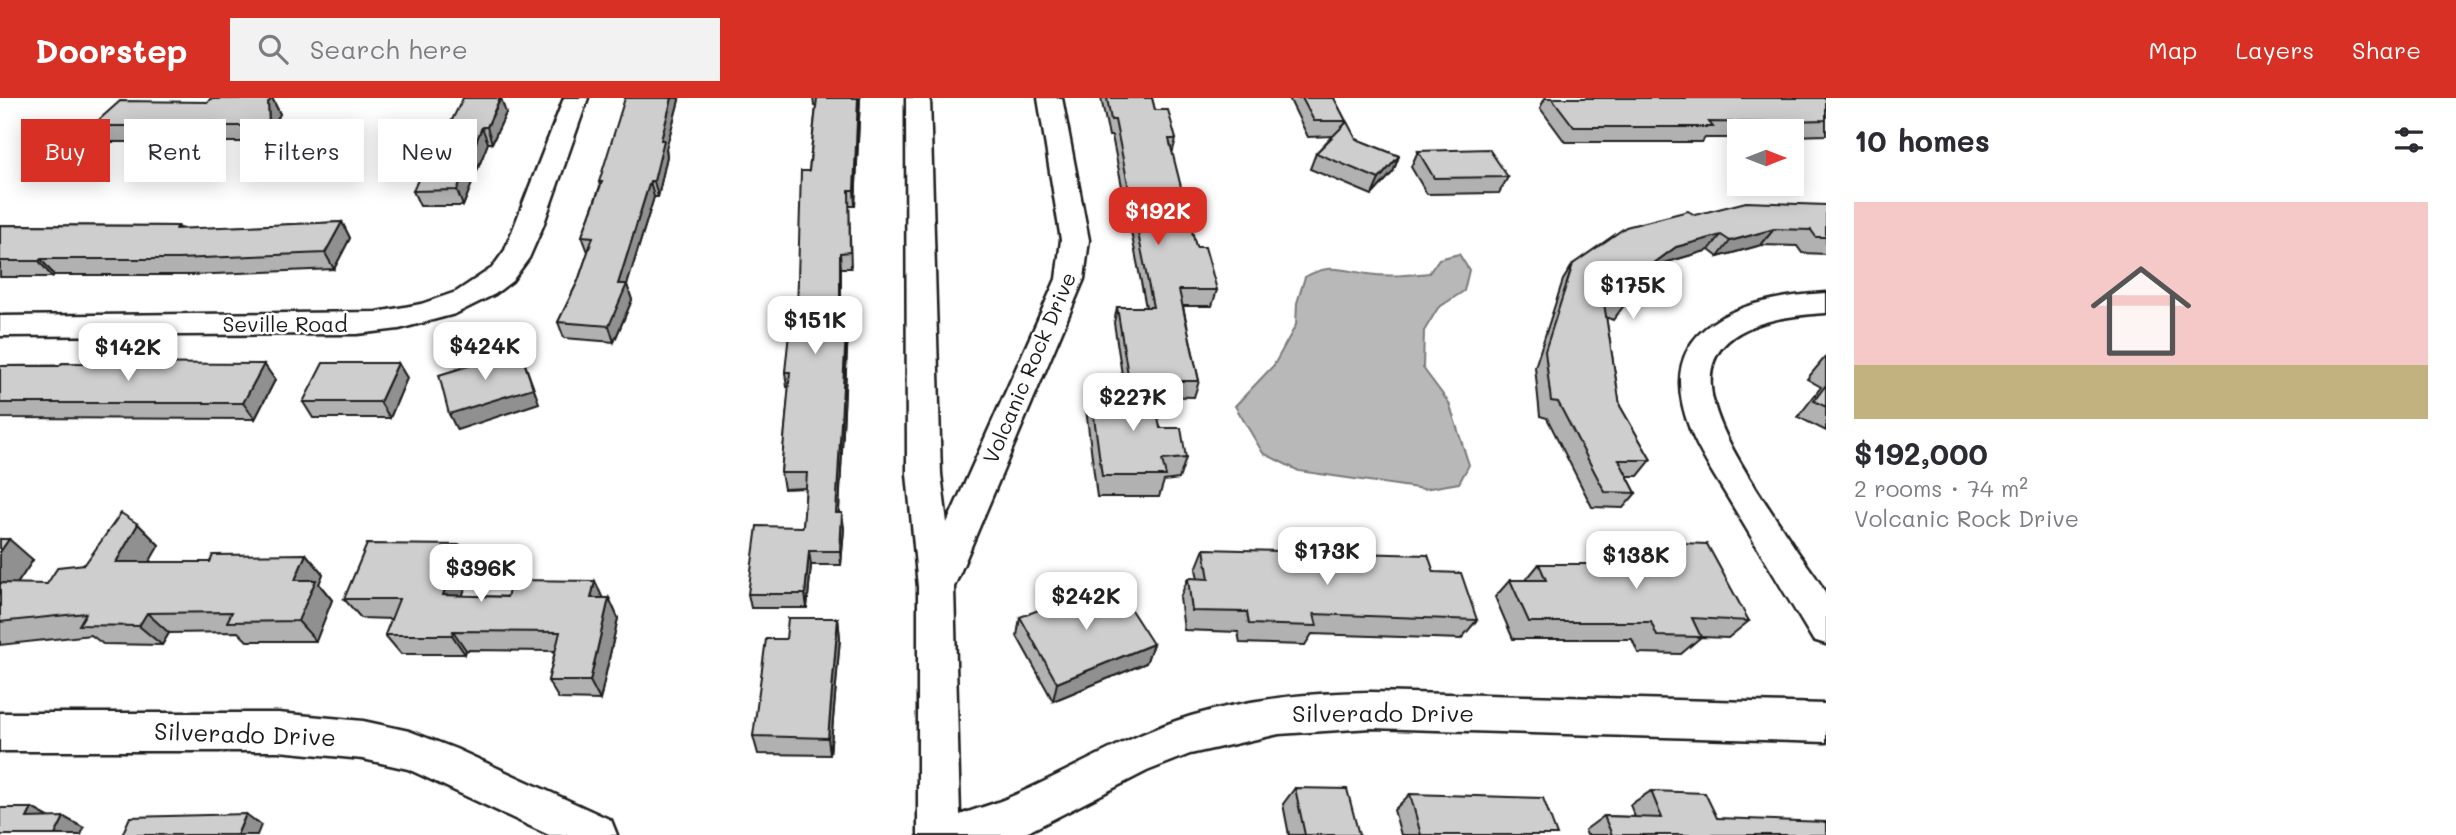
<!DOCTYPE html>
<meta charset="utf-8">
<style>
body{margin:0;font-family:Mali,sans-serif;background:#f2f2f3;color:#2b2b33;height:100vh;display:flex;flex-direction:column;font-size:26px;white-space:nowrap}
*{box-sizing:border-box;margin:0}
p{font-size:23px;color:#7c7c81}
.icon{flex:none;width:38px;height:38px;fill:none;stroke:currentColor;stroke-width:2;stroke-linecap:round;stroke-linejoin:round}
.map{position:relative;flex:1;overflow:hidden}
.side{display:flex;flex-direction:column;background:#fff;width:630px}
.side>*{flex:none}
.top-card{position:absolute;left:21px;top:21px;width:665px;height:63px;display:flex;gap:14px}
.needle{width:46px;rotate:90deg}
.controls{position:absolute;left:1727px;top:21px;display:grid;gap:14px}
.controls a{display:grid;place-items:center;width:77px;height:77px;border-radius:0px;background:#fff;box-shadow:0 4px 18px #0003;font-size:35px}
.price{position:absolute;translate:-50% -60px;padding:0 16px;border-radius:14px;background:#fff;color:#222;font-size:23px;line-height:46px;filter:drop-shadow(0 2px 4px #0008)}
.price::after{content:'';position:absolute;left:50%;top:42px;width:21px;height:16px;margin-left:-10px;background:inherit;clip-path:polygon(0 0,100% 0,50% 100%)}
.price.active{background:#d93025;color:#fff}
ul{padding:0;list-style:none}
li{display:grid;align-content:center;gap:14px;height:371px;padding:0 28px}
li span{display:grid;place-items:center;height:217px;border-radius:0px;color:#555}
li>.icon{margin-inline-start:auto}
span .icon{width:126px;height:126px;fill:#fffc;stroke-width:1}
li b{font-size:30px}
h2{display:flex;justify-content:space-between;align-items:center;height:84px;padding:0 28px;font-size:30px}
.pill{padding:0 24px;border-radius:0px;background:#fff;box-shadow:0 4px 18px #0003;font-size:24px;line-height:63px}
.pill.active{background:#d93025;color:#fff}
header{display:flex;align-items:center;gap:42px;box-sizing:border-box;height:98px;padding:0 35px;background:#d93025;color:#fff}
header strong{font-size:33px}
nav{display:flex;gap:38px;margin-inline-start:auto;font-size:24px}
.search{width:490px;height:63px;background:#f2f2f3;display:flex;align-items:center;gap:18px;box-sizing:border-box;padding:0 24px;border-radius:0px;color:#7c7c81;font-size:26px}
main{display:flex;flex:1;min-height:0}
.map>svg:first-child{display:block}
.water{fill:#b8b8b8;stroke:#7a7a7a;stroke-width:2}
.lines{fill:none;stroke-linecap:round;stroke-linejoin:round}
.street-casing{stroke:#1c1c1c;stroke-width:5}
.street{fill:#fff;fill-rule:evenodd}
.wall{fill:#b1b1b1;stroke:#1c1c1c;stroke-width:2}
.shaded-wall{fill:#909090;stroke:#1c1c1c;stroke-width:2}
.building{fill:#cecece;stroke:#1c1c1c;stroke-width:2}
.labels{text-anchor:middle;stroke-width:5;stroke-linejoin:round;paint-order:stroke}
.street-label{font-size:21px;fill:#1c1c1c;stroke:#fff}
.near-street-label{font-size:24px;fill:#1c1c1c;stroke:#fff}
</style>
<header>
<strong>Doorstep</strong>
<div class="search"><svg class="icon" aria-label="search" viewBox="0 0 24 24"><circle cx="10" cy="10" r="6"/><path d="M15 15l6 6"/></svg>Search here</div>
<nav><a>Map</a><a>Layers</a><a>Share</a></nav>
</header>
<main>
<div class="map">
<svg width="1826" height="737" viewBox="0 0 1826 737">
<rect width="100%" height="100%" fill="#fff"/>
<filter id="ink" filterUnits="userSpaceOnUse"><feTurbulence type="fractalNoise" baseFrequency=".0143" numOctaves="2"/><feDisplacementMap in="SourceGraphic" scale="14" xChannelSelector="R" yChannelSelector="G"/><feConvolveMatrix kernelMatrix="1 2 1 2 8 2 1 2 1" color-interpolation-filters="sRGB"/></filter>
<g filter="url(#ink)">
<path class="water" d="M 1459,156 L 1469,172 L 1464,193 L 1438,210 L 1424,233 L 1423,270 L 1449,305 L 1469,367 L 1459,385 L 1424,391 L 1299,373 L 1263,355 L 1235,308 L 1274,267 L 1296,227 L 1297,205 L 1305,179 C 1330,165 1341,172 1368,176 C 1388,179 1409,177 1429,175 L 1439,161 Z"/>
<g class="lines">
<g class="street-casing">
<g id="street">
<polygon points="564,0 588,0 543,128 529,160 512,183 495,196 455,216 399,231 357,236 0,238 0,218 377,214 421,206 456,194 492,170 505,152"/>
<path d="M 906,0 L 930,0 L 941,376 L 947,425 L 1056,181 L 1061,142 L 1038,0 L 1062,0 L 1089,142 L 1084,181 L 954,489 L 960,717 C 978,710 998,705 1015,697 C 1074,671 1129,637 1191,618 C 1250,600 1310,595 1371,594 L 1826,606 L 1826,644 L 1371,630 L 1279,636 L 1190,656 L 1147,673 L 1022,737 L 918,737 L 918,489 L 907,376 Z"/>
<path d="M 1826,195 L 1826,215 C 1625,226 1735,355 1797,453 C 1805,465 1823,486 1826,498 C 1826,512 1826,532 1826,546 L 1813,542 C 1785,496 1758,450 1731,405 C 1717,381 1700,357 1690,331 C 1649,226 1743,200 1826,195 Z"/>
<polygon points="0,615 278,615 363,623 409,633 456,651 611,722 617,737 549,737 408,671 363,661 278,653 0,653"/>
</g>
</g>
<use href="#street" class="street"/>
</g>
<g class="wall">
<polygon points="272,0 280,16 277,21 278,44 103,44 92,28 208,4"/>
<polygon points="813,0 860,0 855,108 849,108 851,170 841,170 841,216 848,232 839,415 844,430 841,467 811,467 807,510 751,510 748,496 803,429 806,390 784,391 781,375 789,289 787,289 785,274 797,216 809,73 816,8 814,8"/>
<polygon points="1101,0 1152,0 1155,12 1176,41 1172,56 1196,149 1217,192 1212,208 1183,208 1199,283 1194,299 1153,298 1160,330 1186,360 1179,381 1164,383 1159,399 1097,399 1086,311 1090,289 1124,289 1114,225 1117,209 1146,209 1112,38 1109,38"/>
<polygon points="1289,0 1334,0 1346,23 1345,26 1356,41 1399,58 1393,74 1372,97 1310,71 1316,55 1332,38 1308,39"/>
<polygon points="1545,0 1826,0 1826,37 1792,38 1792,33 1740,33 1740,40 1705,40 1702,44 1565,44 1540,10"/>
<polygon points="679,2 666,51 667,58 658,99 654,99 627,187 632,202 614,244 564,240 558,224 578,183 588,154 582,138 600,88 599,84"/>
<polygon points="506,15 492,45 488,45 463,108 420,108 413,93 437,52"/>
<polygon points="1418,53 1508,79 1499,95 1427,96 1411,69"/>
<polygon points="1826,107 1826,156 1802,155 1797,148 1761,147 1718,159 1709,152 1664,165 1629,191 1625,206 1613,222 1606,219 1620,308 1651,362 1638,378 1627,378 1636,395 1623,410 1592,409 1547,320 1540,318 1535,269 1563,182 1573,166 1695,117"/>
<polygon points="342,124 350,140 334,171 189,177 54,177 52,179 0,179 0,127 178,128 181,131"/>
<polygon points="1826,258 1826,333 1798,319 1821,289 1807,281"/>
<polygon points="398,265 407,280 390,320 313,320 303,304"/>
<polygon points="264,266 275,282 255,321 0,320 0,268"/>
<polygon points="138,426 159,447 149,464 210,464 306,456 323,476 319,486 332,502 316,543 247,543 238,534 169,535 162,547 103,546 91,537 0,547 0,441 33,462 17,486 47,486 85,466"/>
<polygon points="1655,444 1749,523 1728,540 1701,539 1681,556 1638,555 1632,541 1513,541 1495,499 1510,482 1526,482 1539,466 1608,466 1618,456 1643,457"/>
<polygon points="1204,451 1434,474 1477,522 1461,541 1312,536 1305,547 1240,545 1238,534 1184,532 1180,500 1188,480 1198,481 1196,471"/>
<polygon points="473,467 462,498 609,500 618,520 600,602 559,601 548,583 555,553 466,552 465,556 401,556 385,537 392,521 361,520 344,501"/>
<polygon points="1020,519 1153,546 1146,565 1053,603 1017,538"/>
<polygon points="838,520 840,540 830,657 758,656 753,638 786,541"/>
<polygon points="1295,690 1359,737 1289,737 1283,706"/>
<polygon points="1651,693 1717,720 1826,737 1587,737 1585,732 1604,718 1635,719 1630,707"/>
<polygon points="1410,696 1557,737 1401,737 1394,712"/>
</g>
<g class="shaded-wall">
<polygon points="272,0 280,16 277,21 278,44 269,28 268,5"/>
<polygon points="501,0 506,15 492,45 487,29"/>
<polygon points="672,0 678,0 679,2 666,51 667,58 658,99 654,83 661,42"/>
<polygon points="858,0 860,0 855,108 854,92"/>
<polygon points="482,29 488,45 463,108 457,92"/>
<polygon points="1399,58 1393,74 1372,97 1379,81"/>
<polygon points="650,83 654,99 627,187 632,202 614,244 609,228 618,186"/>
<polygon points="342,124 350,140 334,171 325,155"/>
<polygon points="1774,131 1761,147 1718,159 1730,143"/>
<polygon points="1721,137 1709,152 1664,165 1620,198 1631,182 1676,149"/>
<polygon points="840,155 841,170 841,232 840,216"/>
<polygon points="41,161 54,177 52,179 39,163"/>
<polygon points="847,216 848,232 838,430 836,415"/>
<polygon points="520,252 539,305 457,332 449,316"/>
<polygon points="398,265 407,280 390,320 380,304"/>
<polygon points="264,266 275,282 255,321 243,305"/>
<polygon points="842,415 844,430 841,467 840,453"/>
<polygon points="138,426 159,447 138,484 116,464"/>
<polygon points="9,441 33,462 4,505 0,502 0,454"/>
<polygon points="460,447 473,467 456,517 443,497"/>
<polygon points="809,453 811,467 807,510 805,496"/>
<polygon points="306,456 323,476 319,486 332,502 316,543 298,523 295,482"/>
<polygon points="595,483 604,503 591,500"/>
<polygon points="609,500 618,520 600,602 590,583"/>
<polygon points="147,515 169,535 162,547 139,528"/>
<polygon points="838,520 840,540 830,657 828,640"/>
<polygon points="453,533 466,552 465,556 452,537"/>
<polygon points="1153,546 1146,565 1053,603 1057,585"/>
<polygon points="32,710 52,721 27,720"/>
<polygon points="246,716 261,727 257,737 237,737"/>
<polygon points="64,719 84,730 81,737 55,737"/>
</g>
<g class="building">
<polygon points="272,0 268,5 269,28 92,28 120,3 208,4 210,1"/>
<polygon points="463,0 500,0 487,29 482,29 457,92 413,93 431,52 437,52"/>
<polygon points="625,0 672,0 661,42 664,42 654,83 650,83 618,186 627,186 609,228 558,224 578,183 593,139 582,138 602,84 599,84"/>
<polygon points="817,0 858,0 854,92 849,92 850,154 840,155 840,216 847,216 836,415 842,415 840,453 809,453 805,496 748,496 757,428 803,429 807,375 781,375 790,274 785,274 791,216 797,216 801,73 809,73"/>
<polygon points="1107,0 1152,0 1155,12 1168,12 1176,41 1169,41 1196,149 1205,149 1217,192 1179,192 1199,283 1129,283 1117,209 1153,209 1115,22 1111,22"/>
<polygon points="1302,0 1334,0 1346,23 1314,23"/>
<polygon points="1552,0 1826,0 1826,22 1788,23 1790,25 1709,24 1713,29 1574,29"/>
<polygon points="1347,24 1356,41 1399,58 1379,81 1316,55"/>
<polygon points="1489,51 1508,79 1434,80 1418,53"/>
<polygon points="1746,104 1826,107 1826,139 1816,139 1811,132 1774,131 1730,143 1721,137 1676,149 1631,182 1625,206 1603,199 1620,308 1651,362 1619,362 1636,395 1605,394 1558,304 1551,303 1545,253 1573,166 1626,129 1688,113 1695,117"/>
<polygon points="342,124 325,155 178,161 41,161 39,163 0,163 0,127 178,128 176,131"/>
<polygon points="520,252 533,290 449,316 439,277"/>
<polygon points="62,265 264,266 243,305 0,305 0,268 59,268"/>
<polygon points="323,265 398,265 380,304 303,304"/>
<polygon points="1826,287 1826,309 1814,303"/>
<polygon points="1090,289 1152,289 1160,330 1181,330 1186,360 1162,362 1166,378 1102,378"/>
<polygon points="121,415 138,426 116,464 210,464 213,457 306,456 295,482 316,482 298,523 227,524 232,514 147,515 139,528 79,527 86,515 0,524 0,485 47,486 58,469 85,466"/>
<polygon points="0,441 9,441 0,454"/>
<polygon points="1655,444 1707,446 1749,523 1692,520 1701,539 1657,538 1651,524 1529,524 1510,482 1546,482 1539,466 1623,466 1618,456 1662,457"/>
<polygon points="367,446 460,447 443,497 507,499 512,482 595,483 591,500 609,500 590,583 548,583 560,534 453,533 452,537 385,537 399,501 344,501"/>
<polygon points="1204,451 1428,457 1434,474 1461,475 1477,522 1314,516 1317,528 1249,526 1247,514 1192,513 1188,480 1209,481"/>
<polygon points="1113,484 1153,546 1057,585 1020,519"/>
<polygon points="788,520 838,520 828,640 753,638 766,541 786,541"/>
<polygon points="1295,690 1347,691 1359,737 1305,737"/>
<polygon points="1651,693 1705,695 1717,720 1826,724 1826,737 1612,737 1604,718 1662,720"/>
<polygon points="1410,696 1543,700 1557,737 1421,737"/>
<polygon points="0,710 32,710 27,720 64,719 55,737 0,737"/>
<polygon points="246,716 237,737 122,737 130,719"/>
</g>
</g>
<g class="labels">
<g class="street-label">
<text x="285" y="234">Seville Road</text>
<text transform="translate(1030 270) rotate(-67)" y="7">Volcanic Rock Drive</text>
</g>
<g class="near-street-label">
<text x="1383" y="624">Silverado Drive</text>
<text transform="translate(245 637) rotate(2)" y="8">Silverado Drive</text>
</g>
</g>
</svg>
<div class="controls">
<a><svg class="needle" viewBox="-14 -14 28 28"><path d="M0-13l5 13h-10z" fill="#e53935"/><path d="M0 13l5-13h-10z" fill="#7c7c81"/></svg></a>
</div>
<b class="price active" style="left:1158px;top:149px">$192K</b>
<b class="price" style="left:1633px;top:223px">$175K</b>
<b class="price" style="left:815px;top:258px">$151K</b>
<b class="price" style="left:485px;top:284px">$424K</b>
<b class="price" style="left:128px;top:285px">$142K</b>
<b class="price" style="left:1133px;top:335px">$227K</b>
<b class="price" style="left:1327px;top:489px">$173K</b>
<b class="price" style="left:1636px;top:493px">$138K</b>
<b class="price" style="left:481px;top:506px">$396K</b>
<b class="price" style="left:1086px;top:534px">$242K</b>
<div class="top-card">
<a class="pill active">Buy</a>
<a class="pill">Rent</a>
<a class="pill">Filters</a>
<a class="pill">New</a>
</div>
</div>
<section class="side">
<h2>10 homes<svg class="icon" aria-label="filters" viewBox="0 0 24 24"><path d="M4 7h16M4 17h16"/><circle cx="9" cy="7" r="2"/><circle cx="15" cy="17" r="2"/></svg></h2>
<ul>
<li><span style="background:linear-gradient(#f6c9c9 75%,#c2b280 0)"><svg class="icon" aria-label="home" viewBox="0 0 24 24"><path d="M3 11l9-7 9 7M6 9v11h12V9"/></svg></span><div><b>$192,000</b><p>2 rooms · 74 m²</p><p>Volcanic Rock Drive</p></div></li>
</ul>
</section>
</main>
